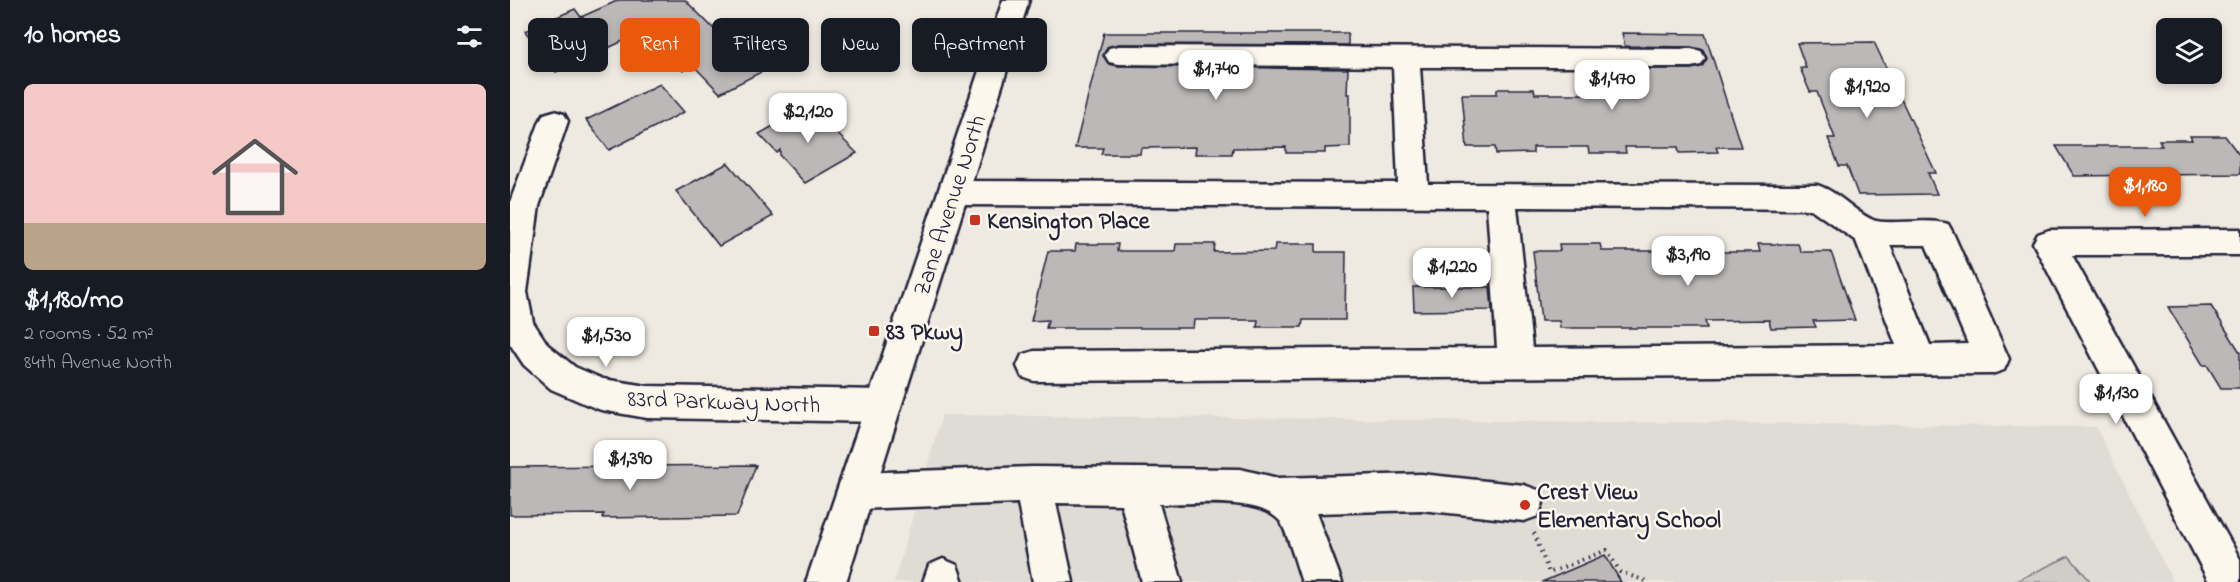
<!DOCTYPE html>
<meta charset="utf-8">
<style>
body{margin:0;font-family:"Indie Flower",sans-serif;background:#20242c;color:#f1f3f6;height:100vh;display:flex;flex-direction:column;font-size:22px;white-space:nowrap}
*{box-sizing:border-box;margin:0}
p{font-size:20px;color:#9ea1a6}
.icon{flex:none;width:33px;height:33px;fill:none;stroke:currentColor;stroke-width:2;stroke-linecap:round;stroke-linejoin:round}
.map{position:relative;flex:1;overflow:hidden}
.details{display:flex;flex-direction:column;background:#171b24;width:510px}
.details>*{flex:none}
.top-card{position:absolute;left:18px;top:18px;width:570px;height:54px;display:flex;gap:12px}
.buttons{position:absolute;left:1646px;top:18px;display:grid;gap:12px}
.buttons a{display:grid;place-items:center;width:66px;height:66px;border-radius:9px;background:#171b24;box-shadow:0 3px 9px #0003;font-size:30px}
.price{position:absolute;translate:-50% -51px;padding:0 14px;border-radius:12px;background:#fff;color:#222;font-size:20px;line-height:39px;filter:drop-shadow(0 2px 3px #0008)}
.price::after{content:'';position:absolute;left:50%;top:36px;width:18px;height:14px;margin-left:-9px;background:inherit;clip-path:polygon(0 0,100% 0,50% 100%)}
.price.selected{background:#ea580c;color:#fff}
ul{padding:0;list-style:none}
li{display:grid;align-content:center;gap:12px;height:318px;padding:0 24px}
li span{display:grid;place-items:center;height:186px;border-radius:9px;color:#555}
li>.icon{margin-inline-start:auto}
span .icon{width:108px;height:108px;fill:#fffc;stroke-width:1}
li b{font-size:26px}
h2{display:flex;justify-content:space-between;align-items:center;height:72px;padding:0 24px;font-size:26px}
.chip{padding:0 21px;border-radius:9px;background:#171b24;box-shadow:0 3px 9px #0003;font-size:21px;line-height:54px}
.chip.selected{background:#ea580c;color:#fff}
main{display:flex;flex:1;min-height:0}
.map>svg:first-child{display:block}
.built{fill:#dfdbd5}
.green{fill:#d0cdc9;stroke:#797882;stroke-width:1.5}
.building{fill:#bcb8b8;stroke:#22223b;stroke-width:1.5}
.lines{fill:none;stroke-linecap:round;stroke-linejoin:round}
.minor-casing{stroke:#22223b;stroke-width:5}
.major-casing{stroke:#22223b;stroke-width:5}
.path{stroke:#22223b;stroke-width:4;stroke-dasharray:1.5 5;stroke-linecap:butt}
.minor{fill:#fbf7ec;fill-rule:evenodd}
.major{fill:#fbf7ec;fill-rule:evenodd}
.poi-dot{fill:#c8321e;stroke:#fbf7ec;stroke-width:2}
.labels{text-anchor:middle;stroke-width:5;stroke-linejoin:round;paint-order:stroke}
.street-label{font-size:24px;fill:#22223b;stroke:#fbf7ec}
.poi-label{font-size:24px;font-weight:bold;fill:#22223b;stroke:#fbf7ec;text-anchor:start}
</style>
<main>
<section class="details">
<h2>10 homes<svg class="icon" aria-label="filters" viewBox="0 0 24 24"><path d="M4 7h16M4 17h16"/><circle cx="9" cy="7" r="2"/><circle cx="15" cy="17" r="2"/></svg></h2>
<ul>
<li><span style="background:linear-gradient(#f6c9c9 75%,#b9a48a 0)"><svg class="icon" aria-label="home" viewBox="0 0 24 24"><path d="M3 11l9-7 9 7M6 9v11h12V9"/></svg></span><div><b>$1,180/mo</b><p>2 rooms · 52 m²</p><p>84th Avenue North</p></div></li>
</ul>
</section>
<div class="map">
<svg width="1730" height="582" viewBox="0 0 1730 582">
<rect width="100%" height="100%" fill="#eeeae2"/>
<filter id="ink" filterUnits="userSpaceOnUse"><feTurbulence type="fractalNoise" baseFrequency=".0167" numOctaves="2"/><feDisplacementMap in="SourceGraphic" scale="12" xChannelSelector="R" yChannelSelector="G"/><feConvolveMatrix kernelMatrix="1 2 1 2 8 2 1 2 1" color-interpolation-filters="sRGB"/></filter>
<g filter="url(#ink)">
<polygon class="built" points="432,415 1586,427 1663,582 384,582"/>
<polygon class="green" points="1559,556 1581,582 1504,582"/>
<g class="building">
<polygon points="109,0 175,0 223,48 236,42 261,67 210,93 181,63 173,71 135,31 46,72 15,31 65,9 71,17"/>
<polygon points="594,33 838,33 838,45 609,44 597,47 593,56 599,64 609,66 838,69 837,94 840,94 840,147 815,148 815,153 776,153 776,147 723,148 722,154 685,154 686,147 631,148 630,154 591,154 593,148 565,148"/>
<polygon points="1112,33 1195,34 1231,147 1206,147 1208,152 1169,153 1168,147 1115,147 1116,153 1079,153 1078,147 1023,147 1023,153 986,154 985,147 957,147 952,94 987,94 987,89 1024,89 1025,94 1078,94 1077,89 1124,88 1120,69 1181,69 1191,67 1197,59 1193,50 1181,47 1115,46"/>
<polygon points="1364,42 1426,173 1418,173 1427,194 1348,195 1337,166 1329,166 1318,138 1325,138 1307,92 1300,92 1290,68 1296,68 1287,43"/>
<polygon points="150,84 174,112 99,150 76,120"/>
<polygon points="299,106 347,153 295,183 270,156 270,150 267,153 249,134"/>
<polygon points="1680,136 1715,136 1730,156 1730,174 1564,176 1546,146 1652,146 1649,140 1682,140"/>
<polygon points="218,163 263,216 209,246 166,191"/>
<polygon points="566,244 608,244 607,251 665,251 666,244 705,244 704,252 764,251 765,244 806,244 806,252 836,252 835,320 793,320 792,327 747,327 748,320 684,320 683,328 536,328 538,320 521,321 538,251 565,251"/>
<polygon points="1049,244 1090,244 1092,251 1150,251 1148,244 1188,244 1190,252 1250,252 1248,244 1288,244 1291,252 1321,252 1345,320 1303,321 1306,327 1261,328 1259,320 1195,321 1197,328 1050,328 1049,321 1031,321 1023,251 1050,251"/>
<polygon points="903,287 980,287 982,310 904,311"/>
<polygon points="1701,306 1730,352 1730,388 1711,388 1697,365 1693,365 1658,307"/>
<polygon points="246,465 227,516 92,518 94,514 0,515 0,467"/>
<polygon points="1095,555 1111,582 1032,582"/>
</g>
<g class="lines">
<g class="minor-casing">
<g id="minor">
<path d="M 609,46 L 1181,49 L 1191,51 L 1195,58 L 1191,65 L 1181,67 L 910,67 L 918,184 L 1307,185 C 1329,192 1343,211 1363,220 C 1378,226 1416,217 1438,224 L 1443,233 L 1499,359 L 1494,370 L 1482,374 L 524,381 L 512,377 L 507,366 L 512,355 L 524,351 L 987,348 L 977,207 L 443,205 L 432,201 L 428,193 L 432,185 L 443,181 L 888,183 L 883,67 L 609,64 L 599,62 L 595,55 L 599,48 ZM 1007,207 L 1301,209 L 1346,241 L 1386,345 L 1022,348 ZM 1380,245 L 1416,245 L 1458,344 L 1420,345 Z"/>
<polygon points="44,111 54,114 58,121 29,206 17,292 23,322 38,345 65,367 93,379 137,386 373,390 386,395 391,406 386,417 373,422 137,418 91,410 78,405 41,389 14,365 0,344 0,202 30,121 34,114"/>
<polygon points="1730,229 1730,255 1562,255 1730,559 1730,582 1699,582 1523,243 1528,234 1539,230"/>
<path d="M 523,467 L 730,469 L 768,478 L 911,474 L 1014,485 L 1028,490 L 1033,503 L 1028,516 L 1014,521 L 911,510 L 806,513 L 832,582 L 792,582 C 787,568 777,531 770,521 C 748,496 680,504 649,504 L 672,582 L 632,582 L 611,504 L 546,503 L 563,582 L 523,582 L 508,503 L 346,509 L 333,504 L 327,491 L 333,478 L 346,473 Z"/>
<polygon points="433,559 447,565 453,582 413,582 419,565"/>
</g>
</g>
<g class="major-casing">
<polygon id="major" points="493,0 519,0 336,582 296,582"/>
</g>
<polyline class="path" points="1024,533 1039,573 1097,550 1110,572 1139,582"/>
<use href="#minor" class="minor"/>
<use href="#major" class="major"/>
</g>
</g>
<g class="poi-dot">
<rect x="459" y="214" width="12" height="12" rx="3"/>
<rect x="358" y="325" width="12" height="12" rx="3"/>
<circle cx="1015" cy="505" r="6"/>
</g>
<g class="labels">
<g class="street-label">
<text transform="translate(439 205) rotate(-72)" y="8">Zane Avenue North</text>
<text transform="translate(214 401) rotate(2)" y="8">83rd Parkway North</text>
</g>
<g class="poi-label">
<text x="477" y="228">Kensington Place</text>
<text x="376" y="339">83 Pkwy</text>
<text x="1027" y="499">Crest View<tspan x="1027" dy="28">Elementary School</tspan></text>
</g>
</g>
</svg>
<div class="buttons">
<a><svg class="icon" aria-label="layers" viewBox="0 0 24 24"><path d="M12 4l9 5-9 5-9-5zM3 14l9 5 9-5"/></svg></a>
</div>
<b class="price" style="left:706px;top:101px">$1,740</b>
<b class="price" style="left:1102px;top:111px">$1,470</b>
<b class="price" style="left:1357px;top:119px">$1,920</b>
<b class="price" style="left:298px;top:144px">$2,120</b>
<b class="price selected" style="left:1635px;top:218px">$1,180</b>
<b class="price" style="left:1178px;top:287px">$3,190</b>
<b class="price" style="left:942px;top:299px">$1,220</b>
<b class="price" style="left:96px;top:368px">$1,530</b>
<b class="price" style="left:1606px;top:425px">$1,130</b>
<b class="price" style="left:120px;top:491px">$1,390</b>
<div class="top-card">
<a class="chip">Buy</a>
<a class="chip selected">Rent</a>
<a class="chip">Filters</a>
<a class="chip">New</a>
<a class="chip">Apartment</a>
</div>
</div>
</main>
